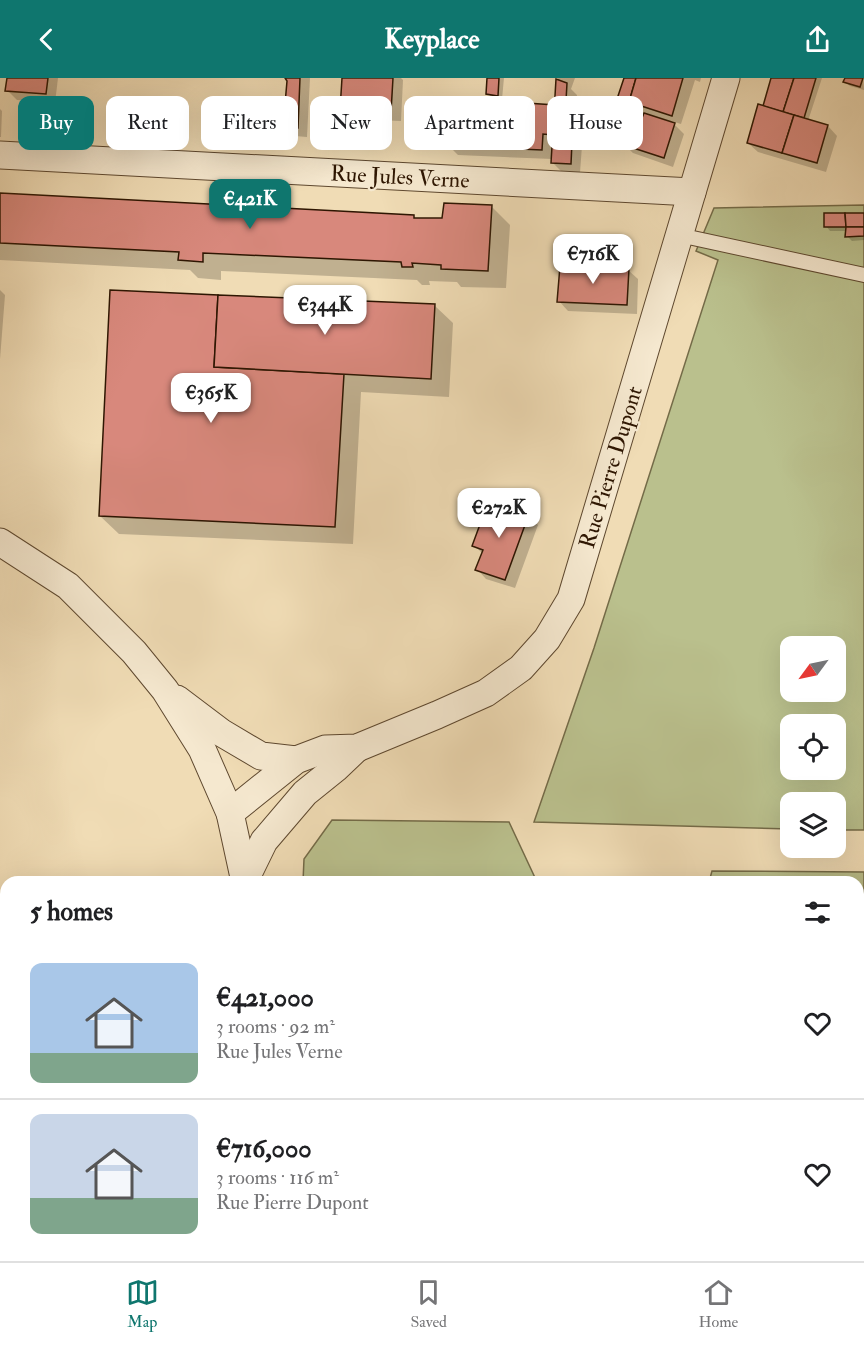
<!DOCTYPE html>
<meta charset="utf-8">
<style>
body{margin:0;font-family:"IM FELL Double Pica",serif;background:#f6f6f6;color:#202124;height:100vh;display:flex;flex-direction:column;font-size:22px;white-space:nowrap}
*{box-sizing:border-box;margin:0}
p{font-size:20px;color:#757577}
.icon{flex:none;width:33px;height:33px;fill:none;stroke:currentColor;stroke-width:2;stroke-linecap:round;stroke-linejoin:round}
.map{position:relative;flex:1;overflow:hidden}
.details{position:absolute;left:0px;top:798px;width:864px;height:386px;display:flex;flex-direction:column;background:#fff;border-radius:18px 18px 0 0;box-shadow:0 6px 24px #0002}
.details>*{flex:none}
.hud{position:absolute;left:18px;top:18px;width:828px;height:54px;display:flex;gap:12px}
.needle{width:39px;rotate:237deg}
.fabs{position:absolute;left:780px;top:558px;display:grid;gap:12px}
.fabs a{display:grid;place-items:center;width:66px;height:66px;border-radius:12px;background:#fff;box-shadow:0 6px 24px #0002;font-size:30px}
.price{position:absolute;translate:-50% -51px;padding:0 14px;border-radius:12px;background:#fff;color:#222;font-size:20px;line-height:39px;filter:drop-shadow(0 2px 3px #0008)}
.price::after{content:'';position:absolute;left:50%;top:36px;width:18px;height:14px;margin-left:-9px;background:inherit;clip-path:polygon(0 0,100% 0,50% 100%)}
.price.on{background:#0f766e;color:#fff}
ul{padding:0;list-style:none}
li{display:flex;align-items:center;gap:18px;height:150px;padding:0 30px}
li+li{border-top:2px solid #e0e0e0}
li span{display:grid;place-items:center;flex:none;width:168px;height:120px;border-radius:12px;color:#555}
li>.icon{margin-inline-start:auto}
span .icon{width:72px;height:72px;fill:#fffc;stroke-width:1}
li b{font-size:26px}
h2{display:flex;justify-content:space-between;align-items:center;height:72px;padding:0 30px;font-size:26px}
.pill{padding:0 21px;border-radius:12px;background:#fff;box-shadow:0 6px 24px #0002;font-size:21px;line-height:54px}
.pill.on{background:#0f766e;color:#fff}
header{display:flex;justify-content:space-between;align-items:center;height:78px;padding:0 30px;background:#0f766e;color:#fff;font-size:27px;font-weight:800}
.tab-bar{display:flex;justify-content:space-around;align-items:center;height:84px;border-top:2px solid #e0e0e0;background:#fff;font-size:16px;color:#757577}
.tab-bar a{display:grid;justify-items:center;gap:3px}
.tab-bar .on{color:#0f766e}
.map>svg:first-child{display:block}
.green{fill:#bac08d;stroke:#746b48;stroke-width:1.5;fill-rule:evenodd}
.shadow{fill:#0003}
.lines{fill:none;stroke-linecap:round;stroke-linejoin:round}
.stream{stroke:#6f7a65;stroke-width:9}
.building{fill:#d8887c;stroke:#2e1602;stroke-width:1.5}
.lane-casing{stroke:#5e482f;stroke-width:16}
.street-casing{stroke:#5e482f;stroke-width:29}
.secondary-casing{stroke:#2e1602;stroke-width:35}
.lane{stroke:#f5e8cf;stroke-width:14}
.street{stroke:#f5e8cf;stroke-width:27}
.secondary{stroke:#f5e8cf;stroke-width:33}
.labels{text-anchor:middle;stroke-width:4.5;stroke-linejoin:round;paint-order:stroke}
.street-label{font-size:22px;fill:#2e1602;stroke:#f5e8cf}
</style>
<header><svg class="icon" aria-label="back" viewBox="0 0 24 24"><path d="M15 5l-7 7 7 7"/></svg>Keyplace<svg class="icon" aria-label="share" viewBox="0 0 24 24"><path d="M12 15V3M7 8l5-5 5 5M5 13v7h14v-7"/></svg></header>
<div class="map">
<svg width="864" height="1183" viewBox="0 0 864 1183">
<rect width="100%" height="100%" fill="#f0dcb5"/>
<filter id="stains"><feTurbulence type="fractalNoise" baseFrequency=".00333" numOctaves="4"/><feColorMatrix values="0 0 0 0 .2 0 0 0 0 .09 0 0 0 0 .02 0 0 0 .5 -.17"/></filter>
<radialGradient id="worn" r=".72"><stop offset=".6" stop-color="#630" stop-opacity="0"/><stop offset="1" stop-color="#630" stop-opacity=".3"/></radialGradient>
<g class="green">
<path d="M 864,127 L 864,752 L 836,752 L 836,724 L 790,724 L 790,751 L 534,744 L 594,570 L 718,182 L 696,173 L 714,130 ZM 790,568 L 836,568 L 836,614 L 790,614 ZM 790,646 L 836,646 L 836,692 L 790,692 Z"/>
<polygon points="332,742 509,744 537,804 303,804 304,781"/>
<polygon points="712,793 864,794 864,994 858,994 858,804 709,804"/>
<polygon points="0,1105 6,1105 6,1178 164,1178 163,1183 0,1183"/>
</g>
<g class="shadow">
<polygon points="8,0 58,0 55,25 17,22 7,12"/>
<polygon points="287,0 310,0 307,59 295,58 285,48 289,3"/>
<polygon points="344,0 401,0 403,2 401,43 352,41 342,31"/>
<polygon points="489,0 504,0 502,21 492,20 488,15"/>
<polygon points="558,0 575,0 571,11 577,17 575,46 583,54 580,95 562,94 552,84 552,81 458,77 448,67 449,30 499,32 556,28"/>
<polygon points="625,0 701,0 700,4 695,2 681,46 671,43 684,56 673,89 633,75 623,65 641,47 645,35 640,33 635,28 624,25 619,20"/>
<polygon points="773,0 822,0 808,43 828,48 837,58 826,94 758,74 748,65 768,31"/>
<polygon points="846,0 863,0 864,12 850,8 845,4"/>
<polygon points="602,22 626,30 630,35 624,53 600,46 595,41"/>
<polygon points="0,31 2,33 1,59 0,59"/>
<polygon points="0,117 413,138 416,141 443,141 492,129 510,147 506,210 461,209 457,204 429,203 430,207 422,207 417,202 221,193 221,202 198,200 190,192 0,182"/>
<polygon points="864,136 864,162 852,163 847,158 847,153 830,153 826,148"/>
<polygon points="628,192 638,201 637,236 568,233 559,223"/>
<polygon points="0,212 5,217 0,281"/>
<polygon points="434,227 453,245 449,319 361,314 353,466 119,456 100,438"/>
<polygon points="528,437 538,447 515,510 486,501 477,491 483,476 474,467"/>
<polygon points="864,1177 864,1183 858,1183"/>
</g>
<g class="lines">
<g class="stream">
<polyline points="0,836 6,836"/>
<polyline points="858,901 864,900"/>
</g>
</g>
<g class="building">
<polygon points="7,0 48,0 46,16 5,13"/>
<polygon points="285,0 300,0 298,50 283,49 287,3"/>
<polygon points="342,0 393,0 391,34 340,32"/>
<polygon points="487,0 499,0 498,18 486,16"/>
<polygon points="624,0 636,0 629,24 617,21"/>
<polygon points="636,0 683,0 672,38 629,24"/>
<polygon points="771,0 794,0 783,34 763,28"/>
<polygon points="794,0 816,0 804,40 783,34"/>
<polygon points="845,0 863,0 860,9 843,4"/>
<polygon points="556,1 567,5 565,41 573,42 571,86 551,85"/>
<polygon points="601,20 626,29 619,49 593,41"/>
<polygon points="498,23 555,27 553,57 543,56 542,72 496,70"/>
<polygon points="758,26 794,37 782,75 747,65"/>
<polygon points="448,28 497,30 496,70 446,68"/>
<polygon points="644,35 675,45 664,80 621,66 630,42 640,45"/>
<polygon points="794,37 828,47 817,85 782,75"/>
<polygon points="0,115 414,137 414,140 442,140 444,125 492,127 488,193 441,191 441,187 412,185 413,189 402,189 401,184 203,175 203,184 178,182 179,174 0,165"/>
<polygon points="824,135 845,135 846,149 824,149"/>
<polygon points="845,135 864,135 864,149 846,149"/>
<polygon points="846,149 864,149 864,158 845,159"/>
<polygon points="560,188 629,190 627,227 557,224"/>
<polygon points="110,212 218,217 214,289 344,296 335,449 99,438"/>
<polygon points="218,217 435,226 431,301 214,289"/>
<polygon points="489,422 529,436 505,502 475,492 483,472 472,468"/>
</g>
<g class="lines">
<g class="lane-casing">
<polyline id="lane" points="679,157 864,197"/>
</g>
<g class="street-casing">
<g id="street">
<polyline points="0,77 692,114"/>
<polyline points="0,464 68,508 134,574 165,612 202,671 230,735 245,804"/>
<polyline points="177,621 222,655 261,678 296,682"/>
<polyline points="230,735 296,682 325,671 357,670 437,637 486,615 521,590 547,561 571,521 726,0"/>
<polyline points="244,804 264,763 305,715 336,690 357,670"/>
<polyline points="212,1178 214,1183"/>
<polyline points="261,1178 262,1183"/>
<polyline points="284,1178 285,1183"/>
<polyline points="190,1183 192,1178"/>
</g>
</g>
<g class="secondary-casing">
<g id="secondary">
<polyline points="0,1021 6,1021"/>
<polyline points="858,1022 864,1022"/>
<polyline points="0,1072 6,1072"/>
<polyline points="858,1074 864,1074"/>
</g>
</g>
<use href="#lane" class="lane"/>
<use href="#street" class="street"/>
<use href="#secondary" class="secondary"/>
</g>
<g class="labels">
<g class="street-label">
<text transform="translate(400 98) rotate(3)" y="8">Rue Jules Verne</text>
<text transform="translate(610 389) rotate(-73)" y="8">Rue Pierre Dupont</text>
</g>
</g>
<rect width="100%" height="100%" filter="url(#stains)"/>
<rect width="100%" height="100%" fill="url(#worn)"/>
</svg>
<div class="fabs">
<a><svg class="needle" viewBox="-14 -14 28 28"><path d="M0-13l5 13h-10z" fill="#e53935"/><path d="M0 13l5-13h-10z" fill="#757577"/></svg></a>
<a><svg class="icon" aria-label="locate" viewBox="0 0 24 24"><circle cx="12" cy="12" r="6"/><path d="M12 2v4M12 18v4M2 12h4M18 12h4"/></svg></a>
<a><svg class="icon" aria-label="layers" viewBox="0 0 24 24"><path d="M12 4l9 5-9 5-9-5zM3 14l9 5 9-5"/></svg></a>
</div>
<b class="price on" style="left:250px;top:152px">€421K</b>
<b class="price" style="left:593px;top:207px">€716K</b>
<b class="price" style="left:325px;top:258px">€344K</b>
<b class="price" style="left:211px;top:346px">€365K</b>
<b class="price" style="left:499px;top:461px">€272K</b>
<div class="hud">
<a class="pill on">Buy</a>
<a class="pill">Rent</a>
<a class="pill">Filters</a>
<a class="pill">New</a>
<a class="pill">Apartment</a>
<a class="pill">House</a>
</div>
<section class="details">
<h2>5 homes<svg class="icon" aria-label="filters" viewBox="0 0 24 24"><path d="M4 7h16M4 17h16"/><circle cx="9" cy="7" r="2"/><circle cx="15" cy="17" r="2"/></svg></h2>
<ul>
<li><span style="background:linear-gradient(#a9c7e8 75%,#7fa58c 0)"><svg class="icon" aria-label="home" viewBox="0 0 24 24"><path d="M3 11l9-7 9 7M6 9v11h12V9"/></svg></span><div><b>€421,000</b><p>3 rooms · 92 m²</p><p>Rue Jules Verne</p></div><svg class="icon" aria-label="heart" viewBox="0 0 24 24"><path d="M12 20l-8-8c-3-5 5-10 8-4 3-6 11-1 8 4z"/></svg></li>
<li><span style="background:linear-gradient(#c9d6e8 70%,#7fa58c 0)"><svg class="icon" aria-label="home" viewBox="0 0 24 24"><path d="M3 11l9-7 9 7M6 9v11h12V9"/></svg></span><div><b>€716,000</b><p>3 rooms · 116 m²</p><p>Rue Pierre Dupont</p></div><svg class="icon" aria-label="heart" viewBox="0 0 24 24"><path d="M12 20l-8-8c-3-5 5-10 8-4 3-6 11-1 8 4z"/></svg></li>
</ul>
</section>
</div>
<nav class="tab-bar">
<a class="on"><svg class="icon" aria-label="map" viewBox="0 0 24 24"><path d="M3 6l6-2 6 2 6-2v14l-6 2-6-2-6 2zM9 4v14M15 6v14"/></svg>Map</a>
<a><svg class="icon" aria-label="saved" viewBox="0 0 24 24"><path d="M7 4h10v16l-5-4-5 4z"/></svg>Saved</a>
<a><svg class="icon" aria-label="home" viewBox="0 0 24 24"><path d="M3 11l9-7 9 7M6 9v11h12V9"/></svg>Home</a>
</nav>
